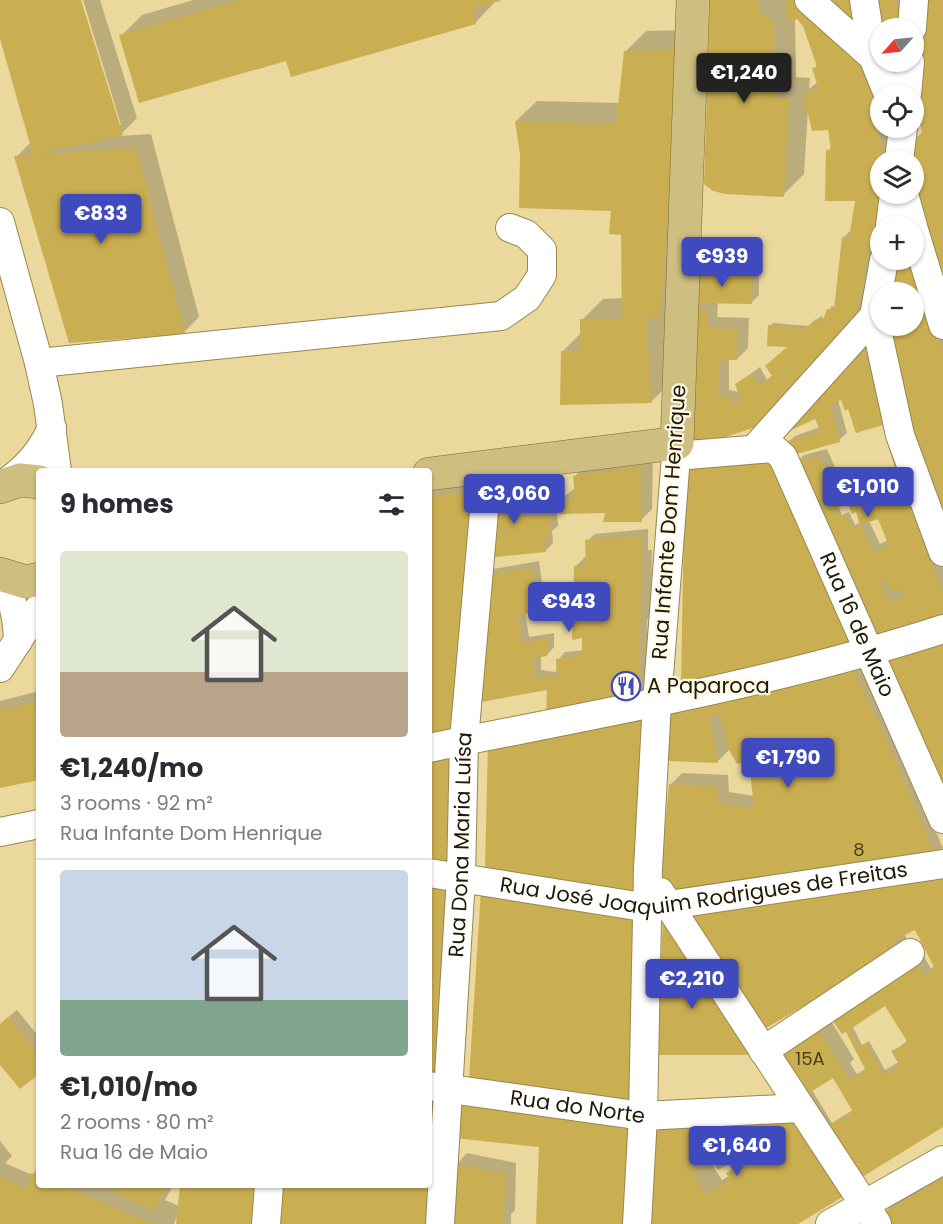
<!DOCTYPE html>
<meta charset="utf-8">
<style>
body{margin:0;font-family:Poppins,sans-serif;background:#f7f7f7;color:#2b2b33;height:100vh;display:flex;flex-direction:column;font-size:22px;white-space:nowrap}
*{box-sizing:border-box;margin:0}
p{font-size:20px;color:#7c7c81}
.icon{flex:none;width:33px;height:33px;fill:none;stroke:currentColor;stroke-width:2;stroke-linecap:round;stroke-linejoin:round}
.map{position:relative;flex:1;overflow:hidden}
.sheet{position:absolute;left:36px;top:468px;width:396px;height:720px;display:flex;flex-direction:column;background:#fff;border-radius:6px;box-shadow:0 2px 4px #0004}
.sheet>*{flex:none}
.needle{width:39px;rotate:243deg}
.controls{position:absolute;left:870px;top:18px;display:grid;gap:12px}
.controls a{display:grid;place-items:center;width:54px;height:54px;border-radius:50%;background:#fff;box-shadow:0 2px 4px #0004;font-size:30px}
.price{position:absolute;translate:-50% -51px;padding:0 14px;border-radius:6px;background:#3e4abe;color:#fff;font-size:20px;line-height:39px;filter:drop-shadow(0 2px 3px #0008)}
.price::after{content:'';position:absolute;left:50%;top:36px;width:18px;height:14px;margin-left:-9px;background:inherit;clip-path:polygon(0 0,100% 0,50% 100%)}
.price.selected{background:#222;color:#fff}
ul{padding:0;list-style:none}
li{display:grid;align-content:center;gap:12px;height:318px;padding:0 24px}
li+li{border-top:2px solid #e1e1e2}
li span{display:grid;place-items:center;height:186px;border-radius:6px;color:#555}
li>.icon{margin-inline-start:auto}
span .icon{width:108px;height:108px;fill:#fffc;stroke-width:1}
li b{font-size:26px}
h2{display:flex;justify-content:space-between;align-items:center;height:72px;padding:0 24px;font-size:26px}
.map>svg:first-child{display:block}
.shadow{fill:#0003;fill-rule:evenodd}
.building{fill:#caae52;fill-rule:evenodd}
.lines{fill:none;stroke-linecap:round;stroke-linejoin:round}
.minor-casing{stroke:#99874e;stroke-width:30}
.major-casing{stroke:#7d681d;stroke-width:34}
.minor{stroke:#fff;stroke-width:28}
.major{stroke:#cebe80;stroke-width:33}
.labels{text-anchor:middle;stroke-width:4.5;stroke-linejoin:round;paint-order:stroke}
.number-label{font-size:18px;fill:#4b3f17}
.street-label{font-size:21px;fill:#211a03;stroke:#fff9e8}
.poi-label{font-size:21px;fill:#211a03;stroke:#fff9e8;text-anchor:start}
</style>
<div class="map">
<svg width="943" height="1224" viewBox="0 0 943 1224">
<rect width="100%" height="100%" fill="#ead89c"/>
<g class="shadow">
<polygon points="0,0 79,0 118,125 121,125 83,0 100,0 137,118 119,136 151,134 199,317 184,332 16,157 31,142 0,34"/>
<polygon points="193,0 497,0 475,23 287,59 121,36 142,15"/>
<path d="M 712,0 L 801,0 L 880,94 L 880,128 L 891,128 L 893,160 L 880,160 L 878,232 L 864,305 L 856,320 L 687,448 L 693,273 L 701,266 L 759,267 L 759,295 L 751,303 L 718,302 L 717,317 L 749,318 L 748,348 L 737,359 L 729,359 L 729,390 L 739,392 L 736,384 L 760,367 L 767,380 L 773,375 L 789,346 L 770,326 L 773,323 L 810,326 L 821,316 L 824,319 L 832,306 L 835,307 L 843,238 L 851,230 L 857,202 L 828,151 L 832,146 L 829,129 L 808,109 L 804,174 L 783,195 ZM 797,17 L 805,26 L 818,64 L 814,69 L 818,82 L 809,89 L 810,78 L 796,77 L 795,18 Z"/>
<polygon points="871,0 905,0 906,28 880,28"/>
<polygon points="930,0 943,0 943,518 890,326 914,326 914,292 893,292 897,260 914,260 914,160 911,160 913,141 923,131 917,37 929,26"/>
<polygon points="699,30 684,153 673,380 652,401 562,352 582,332 582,320 603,299 624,298 622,234 612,209 521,154 516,121 537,101 620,103 625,52 646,31"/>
<polygon points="886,62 903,62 900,86"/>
<path d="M 870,331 L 943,568 L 943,616 L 853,645 L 787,443 L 795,436 L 820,427 L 816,417 ZM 841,398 L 884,423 L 903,490 L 871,501 L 868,493 L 860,496 L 857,490 L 865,482 L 861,472 L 841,481 L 827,449 L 804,455 L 799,460 L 796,452 L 839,440 L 847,433 L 838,400 ZM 909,489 L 910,492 L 864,509 L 864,506 ZM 849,502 L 856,510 L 861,522 L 855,525 L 849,512 L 842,515 L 838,506 ZM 879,517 L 888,540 L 880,544 L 869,521 Z"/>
<polygon points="653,456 652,509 641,520 561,499 575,488 574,477 585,466"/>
<polygon points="530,476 531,511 557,510 558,526 552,531 553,543 546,550 488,556 500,480"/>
<polygon points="489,477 429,733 429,485"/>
<polygon points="648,529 648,550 652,550 651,616 647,620 650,688 639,699 549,688 477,701 486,577 493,569 539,561 542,583 536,590 538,604 525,612 529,637 554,633 554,647 547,655 541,656 541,670 556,672 558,660 565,652 584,650 575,567 587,555 587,541 595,534"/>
<polygon points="860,661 943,848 935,855 671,895 670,785 682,773 728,775 729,792 754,796 751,763 730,749 718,761 668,759 667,708"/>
<polygon points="39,691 39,778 0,786 0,701"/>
<path d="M 943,864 L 943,1051 L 940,1051 L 943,1056 L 943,1124 L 858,1178 L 843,1194 L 795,1224 L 651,1224 L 649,1126 L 664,1111 L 723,1109 L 738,1138 L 727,1150 L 732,1159 L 728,1163 L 718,1168 L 713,1159 L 710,1161 L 722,1180 L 729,1176 L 728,1173 L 742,1159 L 762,1147 L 747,1123 L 762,1109 L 815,1106 L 777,1047 L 789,1036 L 825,1011 L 854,1059 L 850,1063 L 857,1074 L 867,1068 L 847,1032 L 852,1027 L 842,1032 L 829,1012 L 897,969 L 921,951 L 931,969 L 935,965 L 916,928 L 904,934 L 907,939 L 896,951 L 759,1031 L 766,1042 L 755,1053 L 658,1053 L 664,920 L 676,908 L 683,907 L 685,912 L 695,901 ZM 886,1004 L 908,1040 L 893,1052 L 899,1062 L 885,1070 L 869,1041 L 862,1045 L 852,1025 ZM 834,1076 L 853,1110 L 832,1123 L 812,1090 Z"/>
<polygon points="17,1010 39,1037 39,1072 0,1062 0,1024"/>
<polygon points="429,1081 447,1083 442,1224 177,1224 177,1216 174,1224 0,1224 0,1141 12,1156 5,1163 32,1175 39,1167 39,1185 173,1185 165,1200 179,1206 181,1185 429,1185"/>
<polygon points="467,1153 516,1163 515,1210 511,1214 511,1224 454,1224 456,1165"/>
<polygon points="943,1174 943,1224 855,1224 883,1206 886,1211 897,1201"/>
</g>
<g class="building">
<polygon points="0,0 81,0 123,135 33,155 0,39"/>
<polygon points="241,0 500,0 500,1 472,9 476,24 291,77 286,61 139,103 119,35"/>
<polygon points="710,0 754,0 760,3 759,14 774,21 776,97 789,98 784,197 725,194 713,191 704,184"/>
<polygon points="786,0 794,0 860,55 870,82 882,151 882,201 871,240 857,314 806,376 753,428 686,450 686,310 707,311 707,328 738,329 737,360 719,360 718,396 731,398 733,404 741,400 735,384 752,374 759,386 772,376 765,366 787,347 767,346 768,325 805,329 816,319 822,323 827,309 834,310 842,237 849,238 855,201 825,201 826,150 831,150 828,130 812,131 803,93 819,90 812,68 817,67 803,26 797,19 788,23"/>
<polygon points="820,0 854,0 862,33"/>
<polygon points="870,0 896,0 899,28 880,28"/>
<polygon points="926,0 943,0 943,296 914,194 914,160 910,160 912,140 923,136 916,106 915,66 918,65 915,37 927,31"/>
<polygon points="679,50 660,318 646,318 652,403 560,405 561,351 580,351 580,319 622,319 621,235 609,234 611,211 519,208 520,154 515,121 616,124 624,51"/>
<polygon points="136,148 185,334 69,343 14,156"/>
<polygon points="896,260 912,260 943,354 943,522 910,433 889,326 914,326 914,292 892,292"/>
<polygon points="692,272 752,273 752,304 691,303"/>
<path d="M 863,345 L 905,492 L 943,594 L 943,617 L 873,645 L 795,462 L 819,456 L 833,488 L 854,479 L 859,491 L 848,495 L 852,503 L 861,500 L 863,508 L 902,494 L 883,425 L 856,433 L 848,409 L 845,411 L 841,400 L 830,405 L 840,442 L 789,456 L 786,443 L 820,431 L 815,419 L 783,434 ZM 848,504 L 852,514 L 856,512 L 860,525 L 878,519 L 889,546 L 873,551 L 860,525 L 853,529 L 845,514 L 839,517 L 835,509 ZM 886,580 L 891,592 L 900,588 L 904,597 L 889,602 L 881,582 Z"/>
<polygon points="770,455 854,646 681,686 685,464"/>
<polygon points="642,467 642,522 603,522 605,513 560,514 559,498 575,499 573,476"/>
<polygon points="523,482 524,518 550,516 551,535 545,534 546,552 486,558 491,487"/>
<polygon points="475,491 455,728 429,734 429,497"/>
<polygon points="642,536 639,701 546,716 547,690 475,703 484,576 532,568 536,592 528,593 531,613 518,615 522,643 547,639 547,656 534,658 534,677 557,678 556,659 582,656 582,638 572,640 574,566 586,565 585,540"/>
<polygon points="943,638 943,797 883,660"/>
<polygon points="853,668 885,737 936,856 670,897 660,880 669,784 717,786 718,803 754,808 749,762 737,764 729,750 720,714 710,716 718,763 670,761 666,760 665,707"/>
<polygon points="39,701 39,780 0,788 0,711"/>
<polygon points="650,713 638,892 485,869 488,743"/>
<polygon points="460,754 453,862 429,859 429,759"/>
<path d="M 943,873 L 943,1127 L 859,1179 L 775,1047 L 913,958 L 923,975 L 935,969 L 915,930 L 891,942 L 896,952 L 756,1034 L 679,916 ZM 885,1006 L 908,1043 L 891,1051 L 900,1066 L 883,1075 L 866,1043 L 858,1047 L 849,1030 ZM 829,1015 L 842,1034 L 846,1032 L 866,1071 L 849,1080 L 816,1025 ZM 833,1078 L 853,1112 L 829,1125 L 809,1093 Z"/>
<polygon points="429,878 460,882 445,1077 429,1075"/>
<polygon points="481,889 642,911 630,1108 469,1080"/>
<polygon points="663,919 756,1055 657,1055"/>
<polygon points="9,1017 39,1054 39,1074 20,1089 0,1065 0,1024"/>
<polygon points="429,1097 433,1097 431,1159 429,1159"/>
<polygon points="457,1097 628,1128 624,1224 536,1224 539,1147 454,1138"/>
<polygon points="799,1121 844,1196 798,1224 649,1224 648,1125 709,1124 729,1164 718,1170 712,1161 693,1172 706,1194 730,1180 726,1173 762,1152 745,1123"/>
<polygon points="455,1164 505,1174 504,1224 453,1224"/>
<polygon points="31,1173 39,1176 39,1185 62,1185 153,1224 0,1224 0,1177 25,1189"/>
<polygon points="943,1177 943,1224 891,1224 884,1212"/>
<polygon points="115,1185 166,1185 155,1211 113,1192"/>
<polygon points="180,1185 259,1185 257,1224 176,1224"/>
<polygon points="274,1185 430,1185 429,1224 271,1224"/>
</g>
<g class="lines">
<g class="minor-casing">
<g id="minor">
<polyline points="809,0 873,57 888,94"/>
<polyline points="864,0 873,57"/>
<polyline points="912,28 914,0"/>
<polyline points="907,94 910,62"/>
<polyline points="899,160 903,128"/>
<polyline points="904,194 913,226"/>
<polyline points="0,222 39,363 48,404 57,471"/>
<polyline points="890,226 894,194"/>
<polyline points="914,230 943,325"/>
<polyline points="874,316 900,435 943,552"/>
<polyline points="39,363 501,316 527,298 542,275 542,250 526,234 510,228"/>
<polyline points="756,447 874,316 884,260"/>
<path id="s1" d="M 676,456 L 773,448 L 783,457 L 943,819"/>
<path d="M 4,484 C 27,468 40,453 52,428"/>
<path d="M 0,579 C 14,599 17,617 18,641"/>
<polyline points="0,668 39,608"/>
<path d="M 429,748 C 601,713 776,683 943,629"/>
<polyline points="0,832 39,824"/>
<path id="s2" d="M 429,873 L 649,908 L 943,864"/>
<polyline points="660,892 877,1224"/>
<polyline points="763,1051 910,953"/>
<path id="s3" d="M 429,1086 L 643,1116 L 800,1108"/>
<polyline points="266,1224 269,1185"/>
<path id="s4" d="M 440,1224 L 461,877 L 464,740 L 488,466"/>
<polyline points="637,1224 643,1116 648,869 657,702 677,443"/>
<polyline points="830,1224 943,1160"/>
</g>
</g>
<g class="major-casing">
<g id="major">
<polyline points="429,474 677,443 693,0"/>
<polyline points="0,487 20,480 39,482"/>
<polyline points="0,574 26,582 39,579"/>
</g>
</g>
<use href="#minor" class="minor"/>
<use href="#major" class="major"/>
</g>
<defs>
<g id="restaurant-ring" transform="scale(1.5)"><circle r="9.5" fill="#fff9e8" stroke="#3e4abe" stroke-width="1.5"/><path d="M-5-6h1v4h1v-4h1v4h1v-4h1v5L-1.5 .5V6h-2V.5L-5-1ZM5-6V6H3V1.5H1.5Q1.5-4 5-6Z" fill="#3e4abe"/></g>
</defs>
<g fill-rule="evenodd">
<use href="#restaurant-ring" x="626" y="686"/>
</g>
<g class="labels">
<g class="number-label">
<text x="859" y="856">8</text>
<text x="810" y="1065">15A</text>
</g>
<g class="street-label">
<text transform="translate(669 522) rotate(-86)" y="7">Rua Infante Dom Henrique</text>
<text dy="7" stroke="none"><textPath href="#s1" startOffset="294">Rua 16 de Maio</textPath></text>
<text dy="7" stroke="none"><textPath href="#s4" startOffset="380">Rua Dona Maria Luísa</textPath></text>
<text dy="7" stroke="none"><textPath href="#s2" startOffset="278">Rua José Joaquim Rodrigues de Freitas</textPath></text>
<text dy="7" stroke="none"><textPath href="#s3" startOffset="150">Rua do Norte</textPath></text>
</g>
<g class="poi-label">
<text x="647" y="693">A Paparoca</text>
</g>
</g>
</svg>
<div class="controls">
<a><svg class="needle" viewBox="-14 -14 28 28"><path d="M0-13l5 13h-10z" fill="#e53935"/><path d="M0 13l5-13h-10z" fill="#7c7c81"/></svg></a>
<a><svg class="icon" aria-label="locate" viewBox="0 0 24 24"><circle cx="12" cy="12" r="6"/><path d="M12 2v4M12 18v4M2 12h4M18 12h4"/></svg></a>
<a><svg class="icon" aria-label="layers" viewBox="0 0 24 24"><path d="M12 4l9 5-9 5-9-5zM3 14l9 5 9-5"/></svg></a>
<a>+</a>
<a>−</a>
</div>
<b class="price selected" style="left:744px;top:104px">€1,240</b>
<b class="price" style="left:101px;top:245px">€833</b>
<b class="price" style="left:722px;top:288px">€939</b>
<b class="price" style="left:868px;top:518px">€1,010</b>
<b class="price" style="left:514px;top:525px">€3,060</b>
<b class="price" style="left:569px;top:633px">€943</b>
<b class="price" style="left:788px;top:789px">€1,790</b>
<b class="price" style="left:692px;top:1010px">€2,210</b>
<b class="price" style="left:737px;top:1177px">€1,640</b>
<section class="sheet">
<h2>9 homes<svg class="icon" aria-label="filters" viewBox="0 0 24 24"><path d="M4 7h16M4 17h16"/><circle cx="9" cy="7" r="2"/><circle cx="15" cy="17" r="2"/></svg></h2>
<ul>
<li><span style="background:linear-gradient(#dfe7d0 65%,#b9a48a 0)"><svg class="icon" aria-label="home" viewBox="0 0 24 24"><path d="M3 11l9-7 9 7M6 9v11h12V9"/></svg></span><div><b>€1,240/mo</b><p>3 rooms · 92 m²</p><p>Rua Infante Dom Henrique</p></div></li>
<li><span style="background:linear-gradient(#c9d6e8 70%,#7fa58c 0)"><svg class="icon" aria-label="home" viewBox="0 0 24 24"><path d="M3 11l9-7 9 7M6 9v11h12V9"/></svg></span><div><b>€1,010/mo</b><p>2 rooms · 80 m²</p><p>Rua 16 de Maio</p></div></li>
</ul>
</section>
</div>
